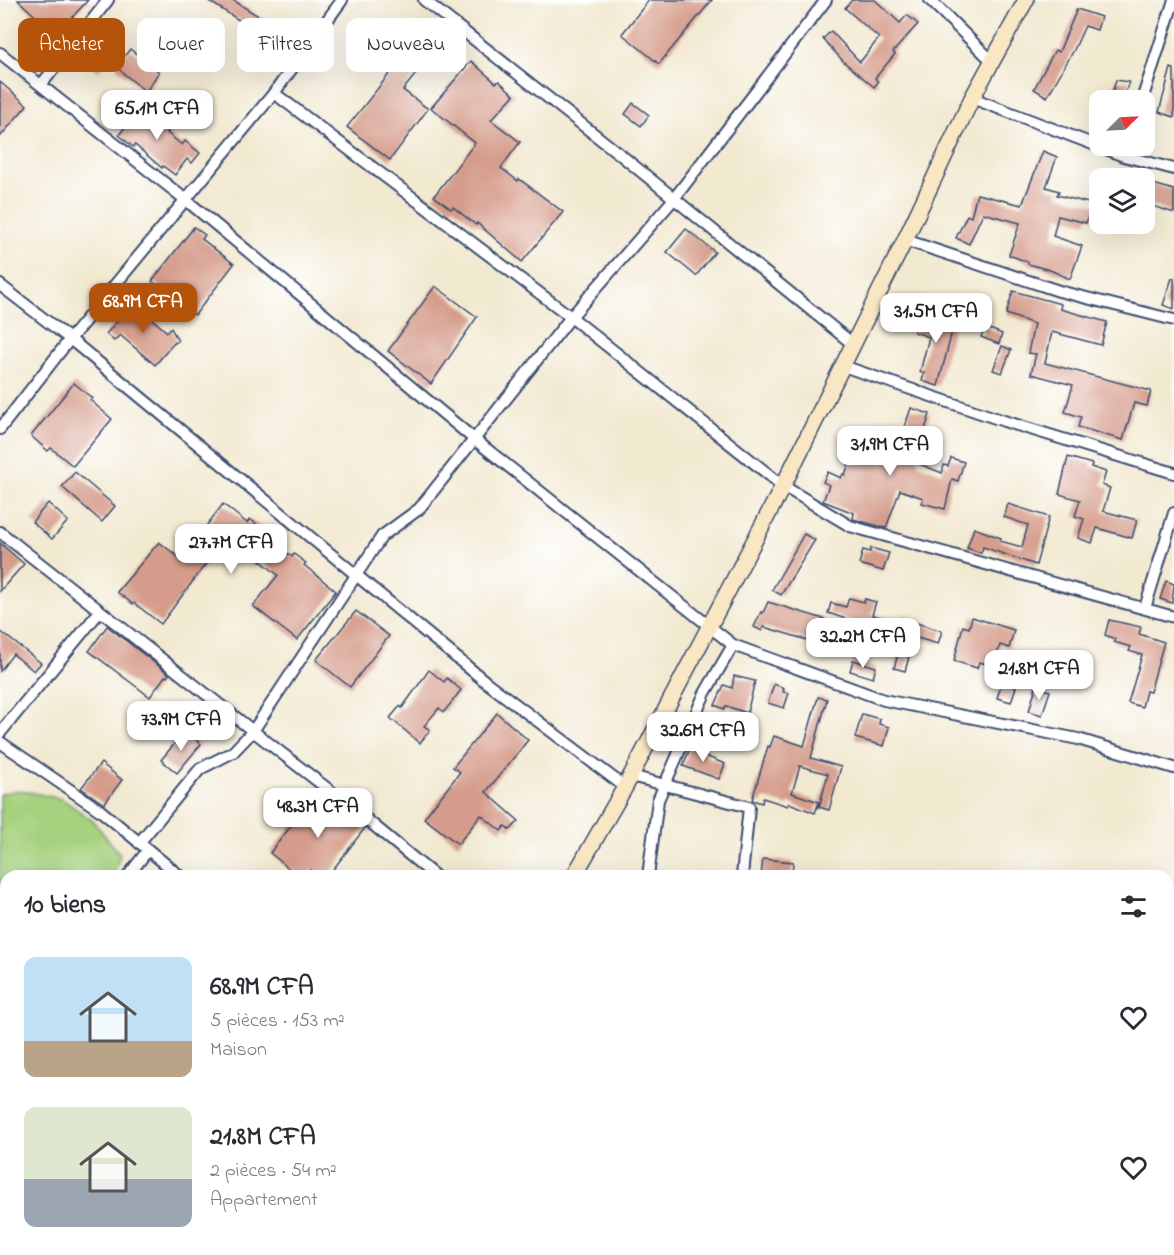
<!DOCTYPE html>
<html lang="fr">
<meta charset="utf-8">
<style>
body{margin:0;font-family:"Indie Flower",sans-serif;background:#f7f7f7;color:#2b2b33;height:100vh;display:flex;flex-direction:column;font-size:22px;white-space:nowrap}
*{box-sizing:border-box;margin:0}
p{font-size:20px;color:#7c7c81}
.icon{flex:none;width:33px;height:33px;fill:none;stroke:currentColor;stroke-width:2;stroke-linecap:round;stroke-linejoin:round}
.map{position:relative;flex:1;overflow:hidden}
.drawer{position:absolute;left:0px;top:870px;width:1174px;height:386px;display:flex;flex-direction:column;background:#fff;border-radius:18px 18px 0 0;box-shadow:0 6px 24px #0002}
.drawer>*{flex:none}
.hud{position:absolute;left:18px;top:18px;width:600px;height:54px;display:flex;gap:12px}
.needle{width:39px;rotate:66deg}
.fabs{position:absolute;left:1089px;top:90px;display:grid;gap:12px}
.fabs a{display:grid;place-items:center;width:66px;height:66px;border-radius:12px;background:#fff;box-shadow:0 6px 24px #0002;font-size:30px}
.price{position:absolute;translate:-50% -51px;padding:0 14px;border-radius:12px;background:#fff;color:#222;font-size:20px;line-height:39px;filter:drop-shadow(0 2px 3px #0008)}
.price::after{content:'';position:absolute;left:50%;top:36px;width:18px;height:14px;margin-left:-9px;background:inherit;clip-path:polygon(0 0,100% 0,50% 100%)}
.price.selected{background:#b45309;color:#fff}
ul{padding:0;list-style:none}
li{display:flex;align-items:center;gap:18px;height:150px;padding:0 24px}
li span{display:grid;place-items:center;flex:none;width:168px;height:120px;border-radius:12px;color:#555}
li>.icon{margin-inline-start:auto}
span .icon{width:72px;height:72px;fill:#fffc;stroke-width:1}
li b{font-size:26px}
h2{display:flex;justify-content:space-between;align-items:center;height:72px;padding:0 24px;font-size:26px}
.tag{padding:0 21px;border-radius:12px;background:#fff;box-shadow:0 6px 24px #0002;font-size:21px;line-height:54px}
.tag.selected{background:#b45309;color:#fff}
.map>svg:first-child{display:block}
.green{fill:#a6d27f;stroke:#60806e;stroke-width:1.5}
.building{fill:#d59c8b}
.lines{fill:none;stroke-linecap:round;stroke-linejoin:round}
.minor-casing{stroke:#3b4b6f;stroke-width:14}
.secondary-casing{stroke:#3b4b6f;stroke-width:18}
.minor{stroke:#fff;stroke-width:10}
.secondary{stroke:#f9e7c3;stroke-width:15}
</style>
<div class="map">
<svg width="1174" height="1255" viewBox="0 0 1174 1255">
<rect width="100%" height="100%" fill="#fff"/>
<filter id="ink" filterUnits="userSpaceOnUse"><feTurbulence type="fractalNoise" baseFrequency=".0167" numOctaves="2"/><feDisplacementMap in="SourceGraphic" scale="12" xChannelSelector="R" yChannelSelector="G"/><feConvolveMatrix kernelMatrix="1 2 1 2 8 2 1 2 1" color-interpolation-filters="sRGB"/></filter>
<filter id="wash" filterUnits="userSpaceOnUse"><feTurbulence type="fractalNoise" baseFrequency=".008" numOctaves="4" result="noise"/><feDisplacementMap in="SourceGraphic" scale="24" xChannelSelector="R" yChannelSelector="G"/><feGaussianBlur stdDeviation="1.35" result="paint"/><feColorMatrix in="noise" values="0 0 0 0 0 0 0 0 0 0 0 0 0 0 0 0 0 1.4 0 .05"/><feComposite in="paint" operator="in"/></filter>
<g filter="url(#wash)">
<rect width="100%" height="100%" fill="#f2e9d1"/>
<polygon class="green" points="18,790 62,799 92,820 120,854 114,876 6,876 6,935 0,937 0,794"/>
<g id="blocks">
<g class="building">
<polygon points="18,0 88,0 67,23 71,26 59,38"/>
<polygon points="207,0 233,0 274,26 267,38"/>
<polygon points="649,0 712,0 659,64 622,34"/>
<polygon points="852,0 875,0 900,23 907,15 918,24 893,52 895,54 875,78 878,82 874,87 844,62 823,39 831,31 860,62 879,38 845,8"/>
<polygon points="1077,9 1101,17 1097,30 1085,26 1074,50 1047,97 1034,89 1055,50 1059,52"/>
<polygon points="429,24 445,37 403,90 428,109 390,160 347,127"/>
<polygon points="87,47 106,60 99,71 79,57"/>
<polygon points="130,49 159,72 146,92 116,67"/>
<polygon points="471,61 496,83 499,81 514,95 491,120 520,142 501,168 518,181 519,179 563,212 522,262 477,223 476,225 453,207 451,209 434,196 475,143 431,108"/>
<polygon points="1171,68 1174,69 1174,117 1159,112"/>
<polygon points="1116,80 1129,82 1123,100 1110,100"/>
<polygon points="0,82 27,105 0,137"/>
<polygon points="633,103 649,115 641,126 625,114"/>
<polygon points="142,105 171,126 167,133 182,145 185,141 200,153 192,163 187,159 175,175 163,166 162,168 135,145 133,147 119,135"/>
<polygon points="1043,151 1057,157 1046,187 1059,191 1057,195 1100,206 1100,221 1088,217 1086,223 1058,216 1053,236 1082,246 1070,279 1050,270 1028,264 1028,262 1009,255 1020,223 983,213 969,244 956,238 967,215 971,217 977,194 1022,205"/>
<polygon points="1150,183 1174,190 1174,213 1144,203"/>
<polygon points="194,227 205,235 202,239 234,264 195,315 152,281"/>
<polygon points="686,229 715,252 696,276 667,252"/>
<polygon points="1172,278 1174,278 1174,309 1163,305"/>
<polygon points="435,286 477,317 431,384 388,351"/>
<polygon points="1013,291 1061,304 1060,309 1107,322 1101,345 1052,332 1045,363 1151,391 1147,406 1134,403 1123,440 1078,427 1081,417 1065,412 1073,385 1031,374 1036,354 1028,353 1034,324 1006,314"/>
<polygon points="135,304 167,332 171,328 178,341 173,344 155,365 120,335 114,341 106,334 131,305 133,307"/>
<polygon points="934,308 956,316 938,386 922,381 924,373 920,372 929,337 914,332 917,322 928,326"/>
<polygon points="985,327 1002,334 999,344 981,337"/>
<polygon points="1002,346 1011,350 1002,373 993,370"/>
<polygon points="74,383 92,398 90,400 112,419 73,466 51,448 48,451 31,436"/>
<polygon points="911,408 930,414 916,457 918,458 917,463 942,473 944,465 948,466 951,458 964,462 958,481 952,479 945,509 922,503 923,498 900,490 886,528 853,519 854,513 823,501 829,485 823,482 828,472 841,478 843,474 845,475 857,440 896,453"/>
<polygon points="1068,457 1092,464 1091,467 1106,472 1102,485 1110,488 1103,511 1137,520 1132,538 1097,528 1092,543 1078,538 1084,519 1075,516 1080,500 1059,494"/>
<polygon points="75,472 115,506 102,522 62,487"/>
<polygon points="48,503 68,521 52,539 32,522"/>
<polygon points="223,504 247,523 250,519 270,535 268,537 292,557 294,554 306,563 304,565 336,591 297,640 253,606 278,575 228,534 161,624 134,603 133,604 117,592 159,542 181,559"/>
<polygon points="1008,504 1049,517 1036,565 983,547 981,553 967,548 974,528 1001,538 1000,541 1022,547 1028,525 1004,517"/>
<polygon points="804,534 815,540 781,595 772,590"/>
<polygon points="0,543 24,564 0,591"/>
<polygon points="871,548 889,553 883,571 859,564 863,550 870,552"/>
<polygon points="1166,581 1174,584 1172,603 1160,599"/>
<polygon points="849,598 864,602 865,599 876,602 872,615 900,622 901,618 942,631 938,644 910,636 908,641 872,632 873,628 828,613 831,603 846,607"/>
<polygon points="768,602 824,619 817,643 764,627 762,631 754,627 761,612 763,613"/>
<polygon points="356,611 389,636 350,687 316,660"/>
<polygon points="972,617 1014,630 1009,648 1000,645 994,666 979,662 977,668 954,661 963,626 969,628"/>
<polygon points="1109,620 1141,627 1139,634 1164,642 1150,692 1146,691 1142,707 1128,703 1142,655 1129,651 1131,647 1114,642 1115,639 1105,635"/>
<polygon points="107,626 169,674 167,677 165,676 150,697 89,651"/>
<polygon points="0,631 41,663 34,671 13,654 0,671"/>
<polygon points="898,654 909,657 905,671 894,668"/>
<polygon points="853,660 876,667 873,678 850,671"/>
<polygon points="429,670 444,682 447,678 461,690 444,712 439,708 424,726 430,730 420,743 390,718 400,706 402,708"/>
<polygon points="734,676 755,681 747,713 726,706 724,709 715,705 724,685 732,688"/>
<polygon points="1002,682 1016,687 1011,702 997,698"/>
<polygon points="774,684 784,688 783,692 789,693 784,708 768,703"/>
<polygon points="1036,687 1050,691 1042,715 1029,711"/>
<polygon points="818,697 827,699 811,758 841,767 829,810 819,807 828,774 800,766 792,793 819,802 815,813 789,803 788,806 763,798 762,803 752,800 768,746 770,747 774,736 804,746"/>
<polygon points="497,713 528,740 486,792 519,821 510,830 505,826 501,831 481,815 458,844 424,818 460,772 453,767"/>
<polygon points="862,714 880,719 879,724 889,727 884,746 855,738"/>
<polygon points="185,731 201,744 177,773 161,760"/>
<polygon points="691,746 707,753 705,756 725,764 719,779 683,766"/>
<polygon points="101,763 122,780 104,804 81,788"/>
<polygon points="318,791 365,828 328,876 317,876 310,870 306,876 298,876 270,853"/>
<polygon points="763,859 793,862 792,876 761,876"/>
</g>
</g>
</g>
<g filter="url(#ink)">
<use href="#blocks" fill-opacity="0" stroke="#3b4b6f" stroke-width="1.5"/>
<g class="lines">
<g class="minor-casing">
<g id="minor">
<polyline points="424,0 622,156 854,345"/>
<polyline points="930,0 993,62"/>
<polyline points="0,53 186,200 474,439 733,645 884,700 1078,739 1174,768"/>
<polyline points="41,85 108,0"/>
<polyline points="274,93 571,317 783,486 850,526 1174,617"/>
<polyline points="972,98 1124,156 1174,169"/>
<polyline points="1142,100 1174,0"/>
<polyline points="905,240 1059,291 1174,320"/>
<polyline points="0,285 70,339 486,682 625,787"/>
<polyline points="843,366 1004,421 1174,473"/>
<polyline points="0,429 70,339 274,93 342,0"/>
<polyline points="0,532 253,731 360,814 435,876"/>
<polyline points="1145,608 1174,513"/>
<polyline points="0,733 100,611"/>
<polyline points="0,742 101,811 180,876"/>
<polyline points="631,776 749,807 742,876"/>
<polyline points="139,843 200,769 233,752 253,731 382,536 419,509 571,317 673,200 826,0"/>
<polyline points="128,876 148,850"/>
<polyline points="648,876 658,800 705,693 733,645"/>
<polyline points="0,1043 6,1035"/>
<polyline points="1168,1062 1174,1047"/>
<polyline points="186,1250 193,1255"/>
<polyline points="1159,1250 1174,1254"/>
<polyline points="123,1255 127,1250"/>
<polyline points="481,1255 482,1250"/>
<polyline points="618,1255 618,1250"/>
<polyline points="709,1255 709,1250"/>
<polyline points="858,1255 859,1250"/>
<polyline points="952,1255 952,1250"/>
<polyline points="1103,1255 1103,1250"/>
</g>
</g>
<g class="secondary-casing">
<g id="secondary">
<polyline points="574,876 625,787 783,486 905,240 972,98 1026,0"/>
<polyline points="385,1255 388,1250"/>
</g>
</g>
<use href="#minor" class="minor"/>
<use href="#secondary" class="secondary"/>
</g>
</g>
</svg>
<div class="fabs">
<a><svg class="needle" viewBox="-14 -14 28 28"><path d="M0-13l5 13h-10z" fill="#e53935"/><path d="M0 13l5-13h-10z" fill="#7c7c81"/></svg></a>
<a><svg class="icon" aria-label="layers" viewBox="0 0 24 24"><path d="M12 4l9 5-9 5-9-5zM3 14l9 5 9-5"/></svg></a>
</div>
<b class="price" style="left:157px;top:141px">65.1M CFA</b>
<b class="price selected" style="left:143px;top:334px">68.9M CFA</b>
<b class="price" style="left:936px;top:344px">31.5M CFA</b>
<b class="price" style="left:890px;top:477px">31.9M CFA</b>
<b class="price" style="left:231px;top:575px">27.7M CFA</b>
<b class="price" style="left:863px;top:669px">32.2M CFA</b>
<b class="price" style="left:1039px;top:701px">21.8M CFA</b>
<b class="price" style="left:181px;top:752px">73.9M CFA</b>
<b class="price" style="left:703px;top:763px">32.6M CFA</b>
<b class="price" style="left:318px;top:839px">48.3M CFA</b>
<div class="hud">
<a class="tag selected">Acheter</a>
<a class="tag">Louer</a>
<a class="tag">Filtres</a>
<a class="tag">Nouveau</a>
</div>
<section class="drawer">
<h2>10 biens<svg class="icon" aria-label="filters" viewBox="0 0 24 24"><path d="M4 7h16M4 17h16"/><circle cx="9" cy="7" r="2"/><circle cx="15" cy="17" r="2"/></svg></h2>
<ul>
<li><span style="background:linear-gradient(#bfe0f5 70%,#b9a48a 0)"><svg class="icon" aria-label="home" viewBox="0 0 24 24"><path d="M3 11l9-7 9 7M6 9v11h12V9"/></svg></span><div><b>68.9M CFA</b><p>5 pièces · 153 m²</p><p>Maison</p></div><svg class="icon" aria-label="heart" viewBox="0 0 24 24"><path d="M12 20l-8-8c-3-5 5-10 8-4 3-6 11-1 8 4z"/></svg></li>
<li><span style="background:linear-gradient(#dfe7d0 60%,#9aa5b1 0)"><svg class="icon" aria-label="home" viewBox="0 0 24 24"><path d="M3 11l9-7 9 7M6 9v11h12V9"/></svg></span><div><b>21.8M CFA</b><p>2 pièces · 54 m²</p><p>Appartement</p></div><svg class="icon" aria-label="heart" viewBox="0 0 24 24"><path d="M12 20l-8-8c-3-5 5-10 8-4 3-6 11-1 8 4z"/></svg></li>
</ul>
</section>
</div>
